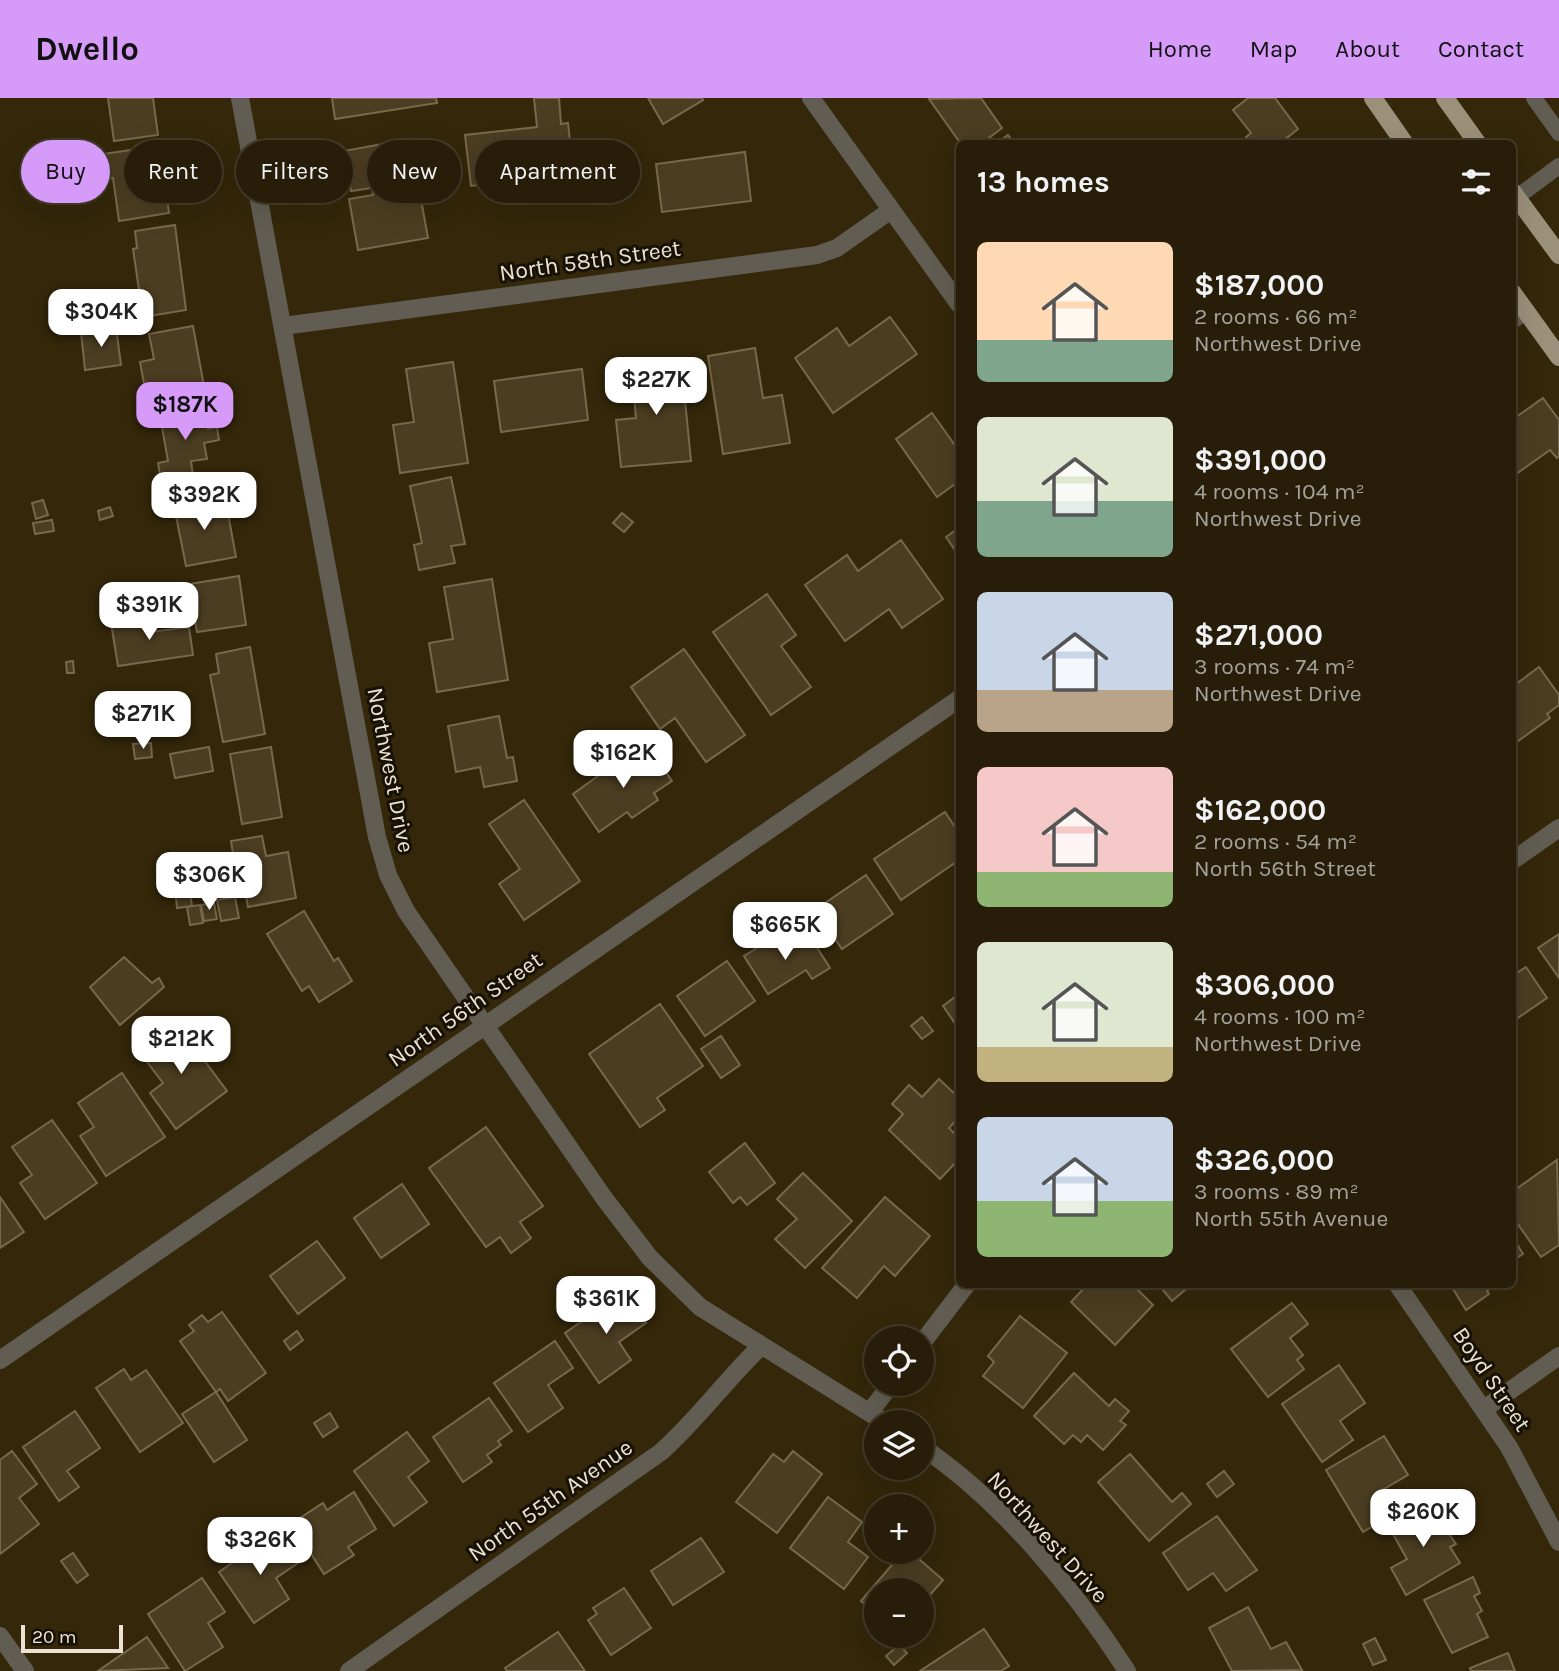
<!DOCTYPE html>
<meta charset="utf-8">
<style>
body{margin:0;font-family:Karla,sans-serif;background:#332a16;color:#f1f3f6;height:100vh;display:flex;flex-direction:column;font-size:26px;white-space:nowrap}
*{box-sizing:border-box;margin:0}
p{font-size:23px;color:#a4a29c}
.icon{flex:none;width:38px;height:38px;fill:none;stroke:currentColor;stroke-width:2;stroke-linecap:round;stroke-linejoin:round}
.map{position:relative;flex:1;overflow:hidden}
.details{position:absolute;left:956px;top:42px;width:560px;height:1148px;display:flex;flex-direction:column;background:#271d08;border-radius:10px;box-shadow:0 7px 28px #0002,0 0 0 2px #433b29}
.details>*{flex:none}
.hud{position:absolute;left:21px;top:42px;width:665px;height:63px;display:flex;gap:14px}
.controls{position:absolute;left:864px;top:1228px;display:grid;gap:14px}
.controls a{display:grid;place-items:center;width:70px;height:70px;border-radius:50%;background:#271d08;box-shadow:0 7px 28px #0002,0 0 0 2px #433b29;font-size:35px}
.scale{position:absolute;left:21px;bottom:18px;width:102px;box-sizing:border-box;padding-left:7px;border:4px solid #ece3d3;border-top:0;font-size:19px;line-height:24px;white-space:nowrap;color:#ece3d3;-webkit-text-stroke:5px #171106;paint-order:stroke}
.price{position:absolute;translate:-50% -60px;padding:0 16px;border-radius:14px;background:#fff;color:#222;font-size:23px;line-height:46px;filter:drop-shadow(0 2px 4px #0008)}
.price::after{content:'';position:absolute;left:50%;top:42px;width:21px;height:16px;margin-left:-10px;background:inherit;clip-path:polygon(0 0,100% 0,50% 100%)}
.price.active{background:#d69bf9;color:#111}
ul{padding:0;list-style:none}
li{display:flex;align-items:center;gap:21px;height:175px;padding:0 21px}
li span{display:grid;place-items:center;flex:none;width:196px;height:140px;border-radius:10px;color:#555}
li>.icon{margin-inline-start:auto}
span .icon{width:84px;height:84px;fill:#fffc;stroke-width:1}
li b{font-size:30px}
h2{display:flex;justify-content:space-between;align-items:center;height:84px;padding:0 21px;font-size:30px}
.pill{padding:0 24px;border-radius:32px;background:#271d08;box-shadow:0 7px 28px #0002,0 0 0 2px #433b29;font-size:24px;line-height:63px}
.pill.active{background:#d69bf9;color:#111}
header{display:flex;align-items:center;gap:42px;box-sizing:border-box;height:98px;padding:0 35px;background:#d69bf9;color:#111}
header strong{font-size:33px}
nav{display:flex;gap:38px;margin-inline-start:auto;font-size:24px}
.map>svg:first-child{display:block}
.building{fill:#4b3d21;stroke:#78694c;stroke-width:2}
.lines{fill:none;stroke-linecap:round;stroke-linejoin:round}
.service{stroke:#625d52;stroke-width:16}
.minor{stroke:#625d52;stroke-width:18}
.primary{stroke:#9b907a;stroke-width:18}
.labels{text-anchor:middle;stroke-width:6;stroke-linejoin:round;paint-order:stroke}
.street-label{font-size:23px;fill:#ece3d3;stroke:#171106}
</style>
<header>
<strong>Dwello</strong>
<nav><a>Home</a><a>Map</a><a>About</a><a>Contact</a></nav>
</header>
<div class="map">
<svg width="1559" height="1573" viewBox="0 0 1559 1573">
<rect width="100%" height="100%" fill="#34270a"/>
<g class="building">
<polygon points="108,0 153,0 158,37 114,43"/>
<polygon points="332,0 436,0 437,5 335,21"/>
<polygon points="534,0 559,0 561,26 568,25 576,95 526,101 524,82 471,88 465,37 537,29"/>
<polygon points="648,0 702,0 703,2 663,26"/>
<polygon points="981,0 1002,30 981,46 961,46 929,1"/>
<polygon points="1248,0 1275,0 1298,31 1279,46 1251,46 1246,39 1251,35 1233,12"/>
<polygon points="1008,37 1015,46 996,46"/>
<polygon points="410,41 428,140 358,152 349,101 373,97 372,90 351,93 344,53"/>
<polygon points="138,51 141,70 162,67 169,115 119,123 113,80 107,81 103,56"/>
<polygon points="745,54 751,103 662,114 656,66"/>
<polygon points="175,127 186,212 143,219 133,151 137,150 135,133"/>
<polygon points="890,219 917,256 833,315 795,260 837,230 849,248"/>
<polygon points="193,228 205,294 164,302 162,293 146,296 140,264 154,261 149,236"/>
<polygon points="116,229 121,267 85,272 81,234"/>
<polygon points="755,250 763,300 782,297 790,345 723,356 708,258"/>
<polygon points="681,261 691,363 621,369 616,322 636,320 631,265"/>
<polygon points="453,264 468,365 400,375 393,327 414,324 406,271"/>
<polygon points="582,271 588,322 501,334 494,283"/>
<polygon points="1543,300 1559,322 1559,358 1557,360 1550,352 1512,379 1512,322"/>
<polygon points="205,311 208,331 217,329 219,342 204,345 207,361 191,363 193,377 161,383 158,365 168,363 160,318"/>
<polygon points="932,315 959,353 959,383 937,399 896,341"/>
<polygon points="451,379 465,446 451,448 455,465 419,472 414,447 422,445 410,388"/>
<polygon points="202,397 205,414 227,410 236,459 186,468 173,403"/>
<polygon points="43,402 48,417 36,421 32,405"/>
<polygon points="110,409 113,418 100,422 98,413"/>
<polygon points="622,415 633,424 624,434 613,425"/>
<polygon points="52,422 54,433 35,436 33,425"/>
<polygon points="959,430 959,458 946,439"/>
<polygon points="901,442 943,501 902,530 889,511 845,543 805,487 847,457 858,473"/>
<polygon points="239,478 246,527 197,534 189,486"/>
<polygon points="492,481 508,582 437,594 429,545 453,541 444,489"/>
<polygon points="767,496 796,537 781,548 811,589 771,617 713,534"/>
<polygon points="149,519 151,534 189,529 193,557 118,568 111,525"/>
<polygon points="250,549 265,636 223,644 210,577 219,575 216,556"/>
<polygon points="684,551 745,637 706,664 675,620 660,631 631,589"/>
<polygon points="73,563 74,575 67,575 66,564"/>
<polygon points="1539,569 1559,597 1559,607 1547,616 1550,620 1514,646 1512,589"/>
<polygon points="499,618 507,660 513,659 517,683 484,689 480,669 456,674 448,628"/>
<polygon points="151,645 152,659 135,661 133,646"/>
<polygon points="209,649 213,673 175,680 170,656"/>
<polygon points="271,649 282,719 242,726 230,656"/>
<polygon points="651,653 672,683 654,695 658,702 632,720 627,714 599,734 573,696 631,654 638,663"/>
<polygon points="524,702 580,783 524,822 499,786 520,771 489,726"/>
<polygon points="945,714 959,735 959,762 901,802 874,761"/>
<polygon points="262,738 266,758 288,754 296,800 248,809 240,767 235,768 231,743"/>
<polygon points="866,777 893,816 842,851 815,812"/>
<polygon points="189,787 192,808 177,810 175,789"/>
<polygon points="235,799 239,820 221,823 217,802"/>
<polygon points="214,805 217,821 204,823 201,807"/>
<polygon points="200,807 203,825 190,827 187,809"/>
<polygon points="304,813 334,863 338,860 352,883 319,904 309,888 302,893 267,836"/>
<polygon points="785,836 794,850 811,840 830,870 812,881 806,872 768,896 744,858 771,841 773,844"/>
<polygon points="1559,836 1559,880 1538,850"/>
<polygon points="124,859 152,885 159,880 164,889 120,927 90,889"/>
<polygon points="727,863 755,903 705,938 677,898"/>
<polygon points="1526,869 1547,900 1512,924 1512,878"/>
<polygon points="956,898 959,920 954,924 943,908"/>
<polygon points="660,906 703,968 657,1000 665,1012 640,1029 589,956"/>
<polygon points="922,919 933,933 922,941 911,928"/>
<polygon points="170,922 179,933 181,931 227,993 176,1031 150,995 163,985 141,956 160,942 154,934"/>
<polygon points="721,938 740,967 721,980 701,951"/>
<polygon points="122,975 165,1039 106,1078 80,1038 94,1029 78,1005"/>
<polygon points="939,981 959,1000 959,1019 949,1030 959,1040 959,1061 940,1081 889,1032 903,1016 892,1006 909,987 922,999"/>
<polygon points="52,1022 97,1085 45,1121 20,1085 32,1077 12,1049"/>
<polygon points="486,1029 543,1108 520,1124 531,1140 511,1155 500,1139 486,1149 429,1070"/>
<polygon points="745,1045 775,1085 747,1107 740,1099 733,1105 709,1074"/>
<polygon points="1557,1062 1559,1147 1541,1159 1512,1118 1512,1094"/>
<polygon points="803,1075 852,1123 805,1170 775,1141 797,1121 777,1101"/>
<polygon points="402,1086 429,1126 381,1160 354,1120"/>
<polygon points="0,1099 24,1134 0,1150"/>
<polygon points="885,1099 930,1138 895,1178 884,1168 857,1200 822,1170"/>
<polygon points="1512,1138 1523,1156 1512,1163"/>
<polygon points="317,1143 345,1180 298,1216 270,1178"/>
<polygon points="1088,1186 1132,1186 1153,1207 1115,1247 1071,1204"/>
<polygon points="1158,1186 1192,1186 1172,1203"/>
<polygon points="1450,1186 1496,1186 1487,1193 1489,1196 1466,1212"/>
<polygon points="624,1194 646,1225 619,1244 631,1262 599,1285 565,1235"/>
<polygon points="1292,1205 1308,1226 1290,1240 1303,1257 1297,1262 1304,1271 1268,1299 1231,1251"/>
<polygon points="222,1214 266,1275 228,1303 220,1291 216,1294 180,1243 194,1233 189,1227 202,1217 208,1224"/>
<polygon points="1020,1218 1067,1255 1023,1310 983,1278 994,1264 988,1258"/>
<polygon points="297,1233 303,1242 290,1252 284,1243"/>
<polygon points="555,1243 573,1270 548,1287 563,1310 528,1334 494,1285"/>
<polygon points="1339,1267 1365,1305 1340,1323 1353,1342 1322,1364 1282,1306"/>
<polygon points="124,1271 131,1282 146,1272 183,1325 140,1354 96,1290"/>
<polygon points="1074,1275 1109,1308 1115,1301 1129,1313 1120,1323 1126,1327 1103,1352 1087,1337 1081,1344 1073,1337 1064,1346 1034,1318"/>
<polygon points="216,1294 247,1342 214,1364 182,1316"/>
<polygon points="489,1300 512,1333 498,1343 501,1347 487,1357 492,1364 463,1384 433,1339"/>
<polygon points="75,1313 100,1350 67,1373 79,1389 59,1403 23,1349"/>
<polygon points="330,1315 338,1329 323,1339 314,1325"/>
<polygon points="407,1334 429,1363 408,1379 427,1404 394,1428 354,1373"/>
<polygon points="1384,1338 1408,1377 1384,1391 1397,1414 1363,1434 1326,1372"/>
<polygon points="12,1353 37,1386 19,1400 39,1426 0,1456 0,1362"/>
<polygon points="793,1353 822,1376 777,1435 736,1404 773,1356 784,1364"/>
<polygon points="1130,1356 1172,1404 1182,1395 1191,1406 1149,1443 1098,1384"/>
<polygon points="1224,1373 1234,1386 1217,1399 1207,1386"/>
<polygon points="354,1394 376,1431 348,1449 354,1457 324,1476 297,1434 303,1430 297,1422 323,1405 327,1412"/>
<polygon points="828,1399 862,1424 848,1444 868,1459 844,1491 790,1450"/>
<polygon points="1429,1406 1456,1446 1450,1449 1460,1465 1406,1497 1391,1470 1407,1461 1389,1429"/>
<polygon points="1217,1418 1257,1472 1226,1493 1213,1475 1188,1492 1163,1455"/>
<polygon points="277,1434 298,1465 276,1480 289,1501 254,1525 219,1474"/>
<polygon points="701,1440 724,1474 673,1507 651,1473"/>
<polygon points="903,1454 911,1454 943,1482 922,1506 922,1493 877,1493 877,1517 861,1503"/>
<polygon points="73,1455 88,1477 77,1485 61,1463"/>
<polygon points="1473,1479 1480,1495 1474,1498 1482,1513 1477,1516 1488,1539 1452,1555 1424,1502"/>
<polygon points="202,1480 225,1514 208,1525 223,1549 185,1573 148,1516"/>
<polygon points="624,1490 651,1530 611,1557 588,1522 597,1516 593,1510"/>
<polygon points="1248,1509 1271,1551 1286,1544 1302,1572 1232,1573 1209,1530"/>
<polygon points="922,1510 934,1520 922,1534"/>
<polygon points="984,1531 1009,1568 1001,1573 920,1573"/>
<polygon points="558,1534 585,1573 507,1573 505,1570"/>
<polygon points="147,1539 168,1570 98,1573"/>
<polygon points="1375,1540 1386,1562 1373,1567 1363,1546"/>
<polygon points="899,1547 907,1555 894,1567 886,1558"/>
<polygon points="1508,1555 1515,1573 1471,1573 1470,1570"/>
</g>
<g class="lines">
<g class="service">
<polyline points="1534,0 1559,35"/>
<polyline points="1517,99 1559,68"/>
</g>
<g class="minor">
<polyline points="240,0 377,739 388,777 406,813 604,1100 650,1160 700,1209 886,1325"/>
<polyline points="811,0 959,206"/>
<polyline points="1512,222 1526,213"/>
<polyline points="283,228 817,157 837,150 891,112"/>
<polyline points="1512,763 1559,730"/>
<polyline points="1397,1186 1509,1349 1559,1444"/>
<polyline points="922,1245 967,1186"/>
<polyline points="0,1262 959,601"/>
<polyline points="1484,1311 1559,1258"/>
<polyline points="870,1314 891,1286"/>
<path d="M 922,1349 C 1002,1403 1075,1492 1127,1573"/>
<polyline points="0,1538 25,1573"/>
<path d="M 349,1573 L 661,1354 C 697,1322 725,1283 760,1249"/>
</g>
<g class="primary">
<polyline points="1373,0 1405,46"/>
<polyline points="1445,0 1478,46"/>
<polyline points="1512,93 1559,157"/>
<polyline points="1512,194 1559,259"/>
</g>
</g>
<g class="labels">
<g class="street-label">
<text transform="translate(590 162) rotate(-8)" y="8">North 58th Street</text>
<text transform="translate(391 672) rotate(79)" y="8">Northwest Drive</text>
<text transform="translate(465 911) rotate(-35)" y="8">North 56th Street</text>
<text transform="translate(1492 1281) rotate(56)" y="8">Boyd Street</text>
<text transform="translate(550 1402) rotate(-35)" y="8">North 55th Avenue</text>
<text transform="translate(1048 1439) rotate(48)" y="8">Northwest Drive</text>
</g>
</g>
</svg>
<div class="controls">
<a><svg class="icon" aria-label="locate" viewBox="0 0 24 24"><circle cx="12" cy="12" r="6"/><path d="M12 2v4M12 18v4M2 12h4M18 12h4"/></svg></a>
<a><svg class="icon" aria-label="layers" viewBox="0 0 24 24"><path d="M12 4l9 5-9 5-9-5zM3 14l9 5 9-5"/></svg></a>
<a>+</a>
<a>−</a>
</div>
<div class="scale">20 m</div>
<b class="price" style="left:101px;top:251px">$304K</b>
<b class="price" style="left:656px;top:319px">$227K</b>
<b class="price active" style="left:185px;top:344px">$187K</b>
<b class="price" style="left:204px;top:434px">$392K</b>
<b class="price" style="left:149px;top:544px">$391K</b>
<b class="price" style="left:143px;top:653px">$271K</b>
<b class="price" style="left:623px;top:692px">$162K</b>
<b class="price" style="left:209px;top:814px">$306K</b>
<b class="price" style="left:785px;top:864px">$665K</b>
<b class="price" style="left:181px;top:978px">$212K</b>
<b class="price" style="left:606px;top:1238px">$361K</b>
<b class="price" style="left:1423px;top:1451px">$260K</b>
<b class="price" style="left:260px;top:1479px">$326K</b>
<div class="hud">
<a class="pill active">Buy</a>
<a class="pill">Rent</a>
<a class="pill">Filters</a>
<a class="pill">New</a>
<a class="pill">Apartment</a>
</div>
<section class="details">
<h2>13 homes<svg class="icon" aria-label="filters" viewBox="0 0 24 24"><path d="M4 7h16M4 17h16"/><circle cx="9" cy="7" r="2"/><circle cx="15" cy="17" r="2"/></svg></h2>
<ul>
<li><span style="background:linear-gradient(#ffd9b3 70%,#7fa58c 0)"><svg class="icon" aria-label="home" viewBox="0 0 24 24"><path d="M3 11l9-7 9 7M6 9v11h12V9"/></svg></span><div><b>$187,000</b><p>2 rooms · 66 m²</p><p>Northwest Drive</p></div></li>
<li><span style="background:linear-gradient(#dfe7d0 60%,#7fa58c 0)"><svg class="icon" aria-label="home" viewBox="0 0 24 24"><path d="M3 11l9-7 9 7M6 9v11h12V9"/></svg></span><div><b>$391,000</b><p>4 rooms · 104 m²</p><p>Northwest Drive</p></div></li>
<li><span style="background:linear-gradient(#c9d6e8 70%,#b9a48a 0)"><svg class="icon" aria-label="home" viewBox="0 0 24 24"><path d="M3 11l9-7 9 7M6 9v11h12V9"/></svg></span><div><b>$271,000</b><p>3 rooms · 74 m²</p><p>Northwest Drive</p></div></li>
<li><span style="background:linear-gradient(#f6c9c9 75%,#8fb573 0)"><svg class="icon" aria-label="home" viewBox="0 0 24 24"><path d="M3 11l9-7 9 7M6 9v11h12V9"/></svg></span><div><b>$162,000</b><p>2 rooms · 54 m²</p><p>North 56th Street</p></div></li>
<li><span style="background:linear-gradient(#dfe7d0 75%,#c2b280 0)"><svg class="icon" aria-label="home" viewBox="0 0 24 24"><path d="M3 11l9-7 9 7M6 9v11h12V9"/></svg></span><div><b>$306,000</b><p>4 rooms · 100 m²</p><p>Northwest Drive</p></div></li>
<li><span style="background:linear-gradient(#c9d6e8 60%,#8fb573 0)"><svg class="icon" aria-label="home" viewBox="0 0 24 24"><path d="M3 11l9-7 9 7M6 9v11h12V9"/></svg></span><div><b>$326,000</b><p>3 rooms · 89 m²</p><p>North 55th Avenue</p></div></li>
</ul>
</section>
</div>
